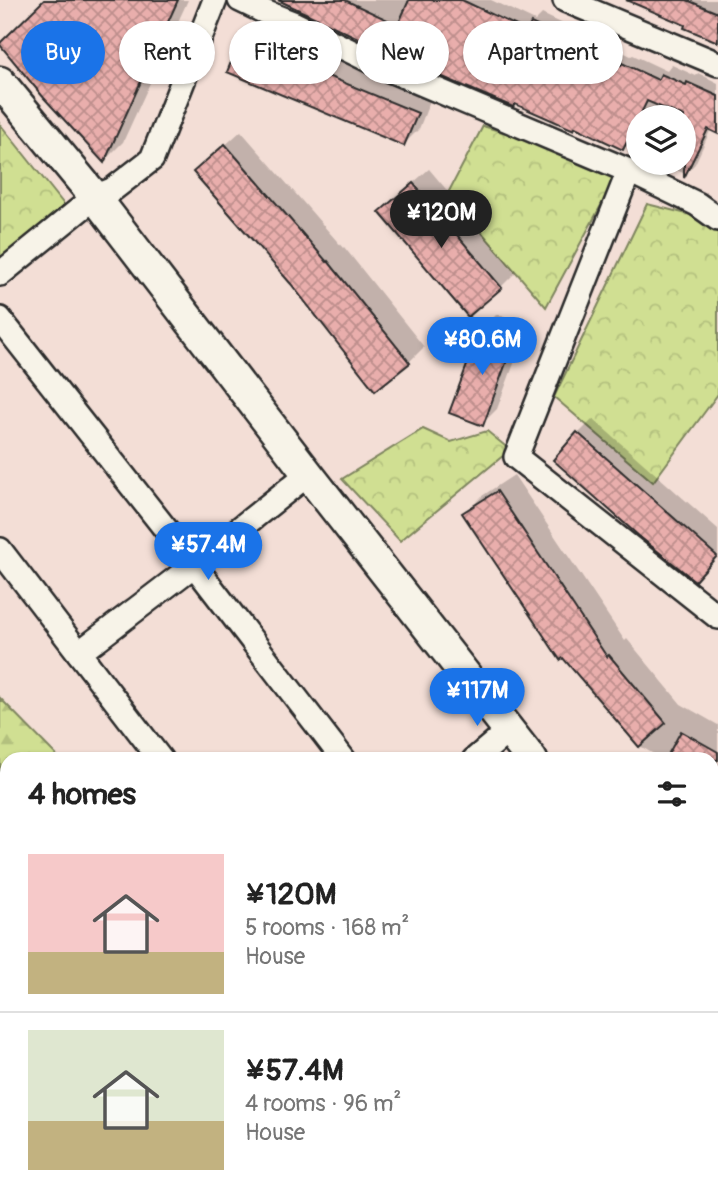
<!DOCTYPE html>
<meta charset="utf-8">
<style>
body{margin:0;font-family:Pangolin,sans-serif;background:#f2f2f2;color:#222;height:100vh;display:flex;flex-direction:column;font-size:26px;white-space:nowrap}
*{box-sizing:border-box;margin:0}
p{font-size:23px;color:#767676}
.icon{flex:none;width:38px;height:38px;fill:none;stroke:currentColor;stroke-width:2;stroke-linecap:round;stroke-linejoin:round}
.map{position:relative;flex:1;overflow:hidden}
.sheet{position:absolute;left:0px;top:752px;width:719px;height:450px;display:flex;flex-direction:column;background:#fff;border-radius:21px 21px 0 0;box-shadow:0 2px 5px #0004}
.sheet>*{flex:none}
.banner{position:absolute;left:21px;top:21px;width:677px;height:63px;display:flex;gap:14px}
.fabs{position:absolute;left:626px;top:105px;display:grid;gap:14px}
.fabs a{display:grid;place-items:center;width:70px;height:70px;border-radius:50%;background:#fff;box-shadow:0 2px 5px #0004;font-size:35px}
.price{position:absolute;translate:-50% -60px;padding:0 16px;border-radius:24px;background:#1a73e8;color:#fff;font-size:23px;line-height:46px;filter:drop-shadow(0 2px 4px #0008)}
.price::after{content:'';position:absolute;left:50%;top:42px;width:21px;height:16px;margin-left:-10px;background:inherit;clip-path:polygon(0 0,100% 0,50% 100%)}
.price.current{background:#222;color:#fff}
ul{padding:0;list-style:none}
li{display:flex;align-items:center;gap:21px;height:175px;padding:0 28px}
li+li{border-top:2px solid #e0e0e0}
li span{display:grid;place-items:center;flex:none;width:196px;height:140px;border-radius:0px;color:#555}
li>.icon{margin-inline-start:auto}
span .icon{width:84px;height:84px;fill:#fffc;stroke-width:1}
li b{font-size:30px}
h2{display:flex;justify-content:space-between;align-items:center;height:84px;padding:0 28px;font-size:30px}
.pill{padding:0 24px;border-radius:32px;background:#fff;box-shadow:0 2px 5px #0004;font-size:24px;line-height:63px}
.pill.current{background:#1a73e8;color:#fff}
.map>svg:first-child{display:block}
.forest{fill:url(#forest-firs);stroke:#7e855e;stroke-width:2}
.park{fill:url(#park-crowns);stroke:#7e855e;stroke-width:2}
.shadow{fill:#0003}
.building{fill:url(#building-cross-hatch);stroke:#2b2b2b;stroke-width:2}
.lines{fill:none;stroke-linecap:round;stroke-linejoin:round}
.minor-casing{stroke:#2b2b2b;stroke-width:28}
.tertiary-casing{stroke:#2b2b2b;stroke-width:35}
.minor{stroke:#f7f3e8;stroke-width:23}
.tertiary{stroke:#f7f3e8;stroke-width:30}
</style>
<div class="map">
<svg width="718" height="1202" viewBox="0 0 718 1202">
<defs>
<pattern id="forest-firs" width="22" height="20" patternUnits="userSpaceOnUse" patternTransform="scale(1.75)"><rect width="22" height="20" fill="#d0df92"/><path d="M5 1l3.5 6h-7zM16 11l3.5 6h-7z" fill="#b3c07e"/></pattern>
<pattern id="park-crowns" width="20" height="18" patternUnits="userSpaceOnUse" patternTransform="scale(1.75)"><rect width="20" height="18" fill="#d0df92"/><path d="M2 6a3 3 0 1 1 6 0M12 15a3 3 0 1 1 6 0" fill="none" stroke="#b3c07e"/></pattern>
<pattern id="building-cross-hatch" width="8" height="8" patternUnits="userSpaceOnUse" patternTransform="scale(1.75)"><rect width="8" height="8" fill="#e9aeac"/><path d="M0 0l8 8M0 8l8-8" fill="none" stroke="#bd8e8c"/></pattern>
</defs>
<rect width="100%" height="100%" fill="#f3ded6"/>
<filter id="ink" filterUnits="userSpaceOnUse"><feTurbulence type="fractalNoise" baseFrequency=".0143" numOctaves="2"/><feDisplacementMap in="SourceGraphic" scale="14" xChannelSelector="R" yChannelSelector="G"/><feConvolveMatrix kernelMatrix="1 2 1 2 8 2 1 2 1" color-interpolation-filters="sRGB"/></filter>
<g filter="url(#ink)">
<g class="forest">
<polygon points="0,698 60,759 7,760 7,1136 0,1136"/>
<polygon points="150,1195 493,1195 501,1202 161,1202"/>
</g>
<g class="park">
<polygon points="0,124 66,207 0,260"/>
<polygon points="483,126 549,146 618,174 546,307 448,193"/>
<polygon points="647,204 699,217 718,232 718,394 653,482 554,397"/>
<polygon points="423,429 451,442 487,431 510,450 400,541 342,479"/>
</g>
<g class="shadow">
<polygon points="46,0 188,0 123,142 104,161"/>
<polygon points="282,0 491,0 535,21 542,14 631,56 633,55 667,71 672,65 696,76 698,73 718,83 718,132 711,129 695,164 685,174 662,163 684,163 684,117 639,117 639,152"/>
<polygon points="630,0 718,0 718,40 687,24"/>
<polygon points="256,26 431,98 419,129 404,144 241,41"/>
<polygon points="241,131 343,248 344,247 424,347 409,362 211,158"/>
<polygon points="429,169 516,272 501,287 397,197"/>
<polygon points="497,314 528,326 497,409 482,424 482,329"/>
<polygon points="593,419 718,529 718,554 710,564 578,434"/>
<polygon points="514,475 625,641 627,639 681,704 718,725 718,791 712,787 712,760 664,760 640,746 564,656 465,514 482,496"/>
</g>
<g class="building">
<polygon points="44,0 178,0 104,163 44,98 0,45 0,43"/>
<polygon points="278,0 345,0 398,25 409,0 462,0 527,31 531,23 621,65 622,63 658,80 661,74 686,85 687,82 718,96 718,134 708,129 684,178 684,117 647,101 623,150 575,127 574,130 515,104 513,107 417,66"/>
<polygon points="626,0 687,0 718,13 718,42 684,28 685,25"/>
<polygon points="240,40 418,113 404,146 227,72"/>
<polygon points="225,144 327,262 328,261 410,363 375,391 291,284 193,172"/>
<polygon points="413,183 502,288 468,317 379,212"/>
<polygon points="481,328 514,341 483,426 449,413"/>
<polygon points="577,432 717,556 695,581 640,537 553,460"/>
<polygon points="497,491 607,657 609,655 666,723 639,747 563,658 560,660 462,513"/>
<polygon points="681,731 718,752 718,760 665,760"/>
</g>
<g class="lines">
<g class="minor-casing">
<g id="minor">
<polyline points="240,0 267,13 295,24 385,68 629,171 697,204 718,219"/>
<polyline points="565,0 718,64"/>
<polyline points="629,171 516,457 718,617"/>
<polyline points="0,274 95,197 112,190 152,159 215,0"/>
<polyline points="0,319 194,565 344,760"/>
<polyline points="0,550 161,760"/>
<polyline points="79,653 194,565 308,474"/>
<polyline points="474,760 508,731"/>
<polyline points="712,1004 718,1011"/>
<polyline points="712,1135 718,1129"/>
<polyline points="712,1157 718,1159"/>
<polyline points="664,1202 669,1195"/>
</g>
</g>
<g class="tertiary-casing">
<g id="tertiary">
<polyline points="0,82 95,197 308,474 532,760"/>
<polyline points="712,901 718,903"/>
</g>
</g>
<use href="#minor" class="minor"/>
<use href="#tertiary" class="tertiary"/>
</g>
</g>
</svg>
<div class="fabs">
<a><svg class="icon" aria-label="layers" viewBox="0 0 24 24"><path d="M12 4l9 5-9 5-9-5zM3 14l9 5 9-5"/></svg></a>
</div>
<b class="price current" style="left:441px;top:250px">¥120M</b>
<b class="price" style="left:482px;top:377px">¥80.6M</b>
<b class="price" style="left:208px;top:582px">¥57.4M</b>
<b class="price" style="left:477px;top:728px">¥117M</b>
<div class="banner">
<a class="pill current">Buy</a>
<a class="pill">Rent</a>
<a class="pill">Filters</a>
<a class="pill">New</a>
<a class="pill">Apartment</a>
</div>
<section class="sheet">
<h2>4 homes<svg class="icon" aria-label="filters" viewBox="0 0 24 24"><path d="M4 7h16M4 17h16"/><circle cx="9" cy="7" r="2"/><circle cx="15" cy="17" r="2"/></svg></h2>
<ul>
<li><span style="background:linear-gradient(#f6c9c9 70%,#c2b280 0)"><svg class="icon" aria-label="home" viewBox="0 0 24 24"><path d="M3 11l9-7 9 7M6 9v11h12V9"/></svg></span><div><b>¥120M</b><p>5 rooms · 168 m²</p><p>House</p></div></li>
<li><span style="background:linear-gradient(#dfe7d0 65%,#c2b280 0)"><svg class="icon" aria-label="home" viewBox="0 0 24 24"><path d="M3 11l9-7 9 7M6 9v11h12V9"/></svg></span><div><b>¥57.4M</b><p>4 rooms · 96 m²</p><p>House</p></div></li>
</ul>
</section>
</div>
